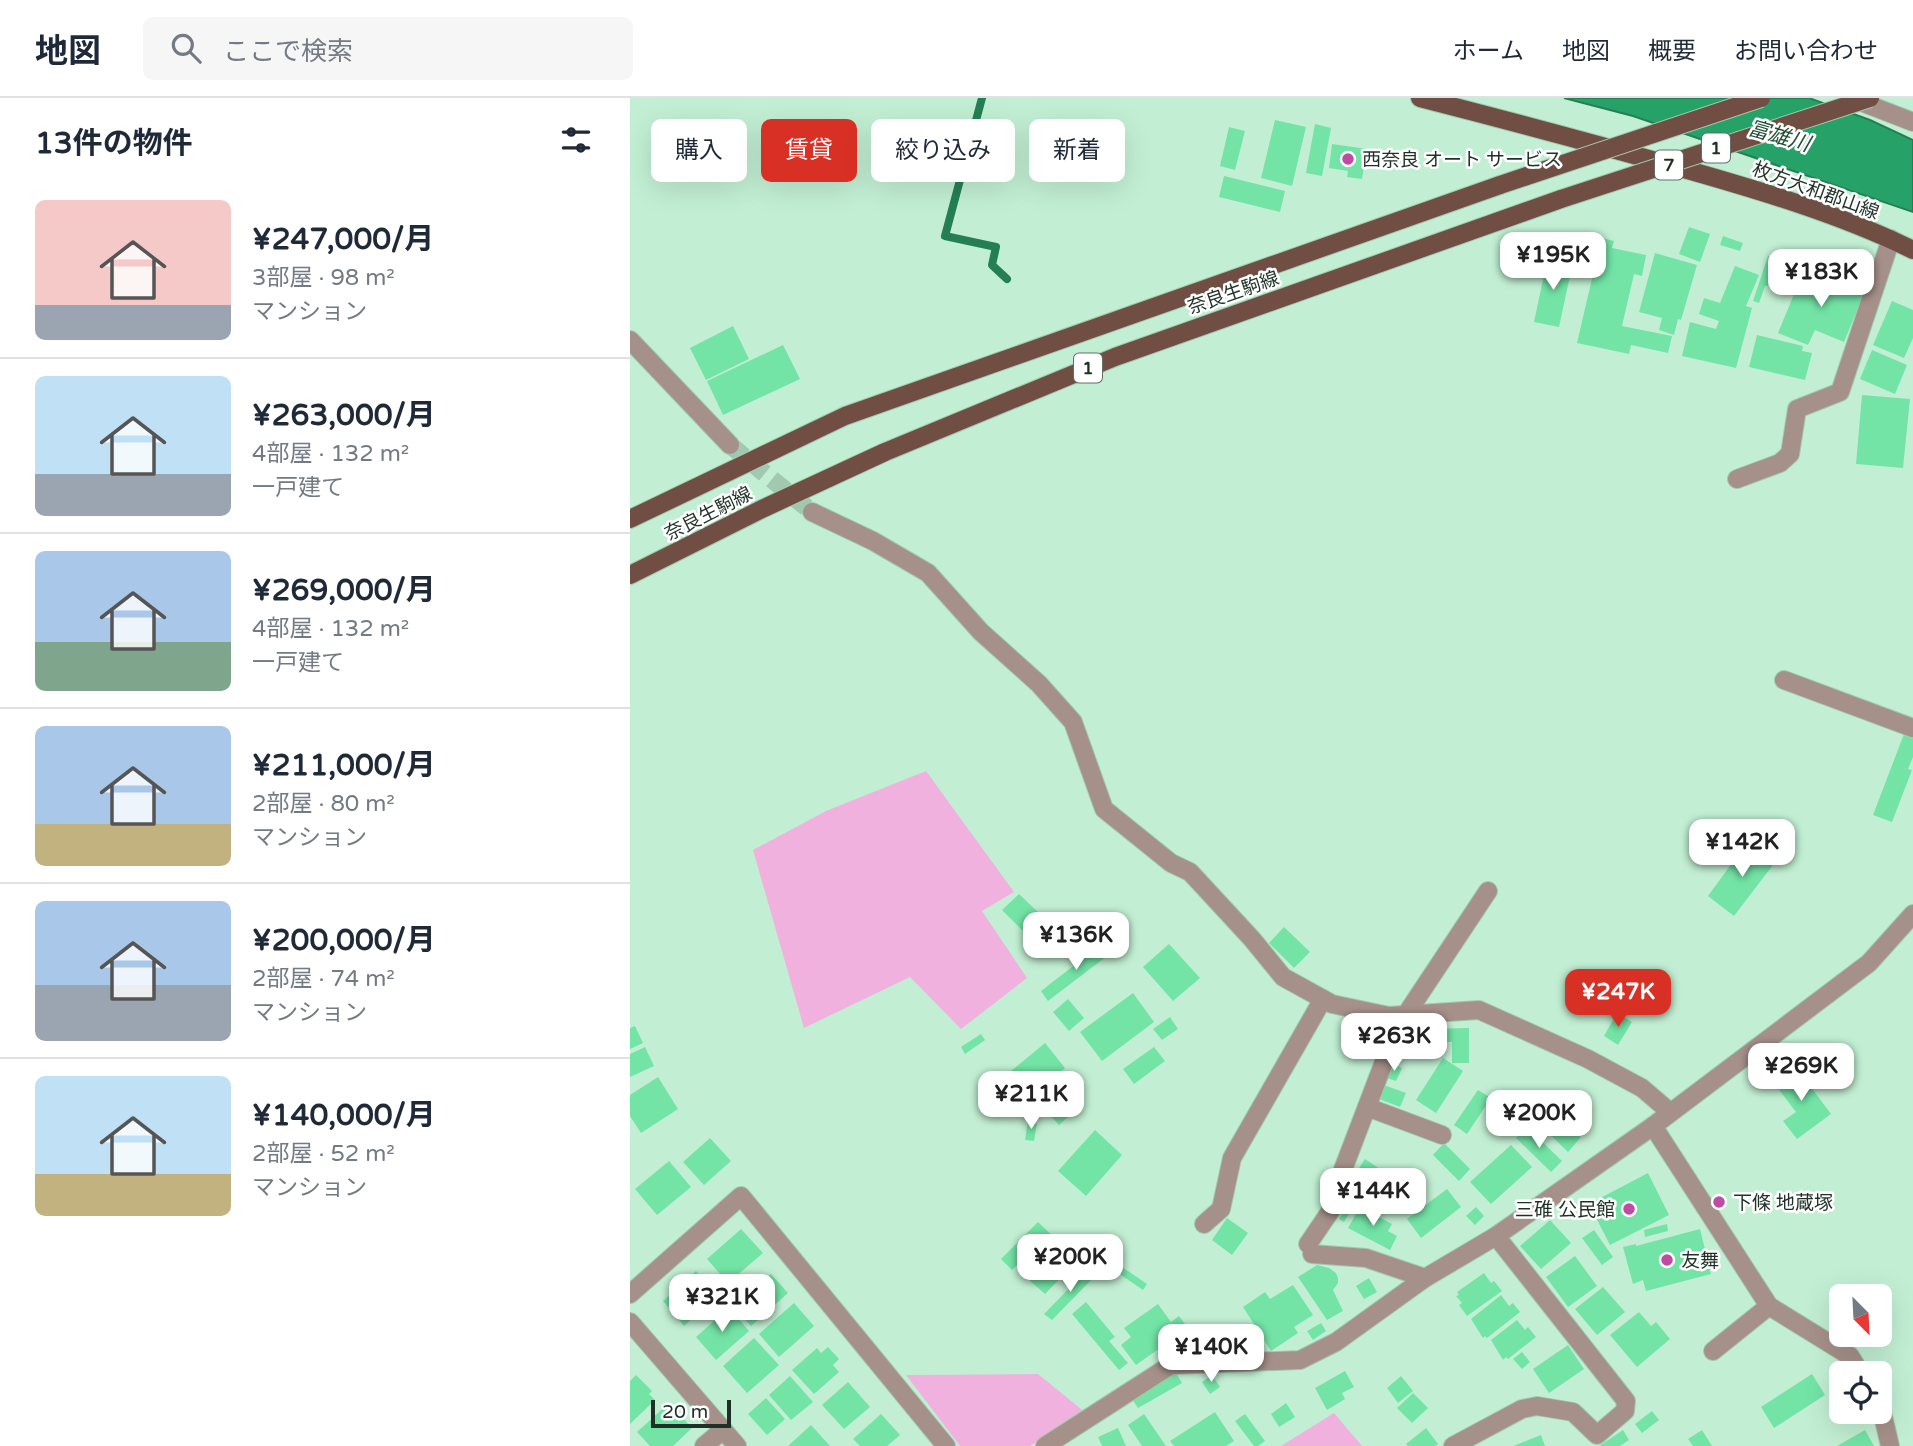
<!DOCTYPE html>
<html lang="ja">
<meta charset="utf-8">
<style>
body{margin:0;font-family:"Varela Round","Noto Sans JP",sans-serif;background:#f6f6f7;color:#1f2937;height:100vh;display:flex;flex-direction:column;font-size:26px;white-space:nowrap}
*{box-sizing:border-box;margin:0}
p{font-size:23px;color:#747a83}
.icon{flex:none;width:38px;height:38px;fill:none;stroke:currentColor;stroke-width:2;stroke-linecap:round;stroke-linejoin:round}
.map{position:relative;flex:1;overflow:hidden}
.drawer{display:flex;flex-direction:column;background:#fff;width:630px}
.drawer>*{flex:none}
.banner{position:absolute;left:21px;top:21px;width:665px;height:63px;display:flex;gap:14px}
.needle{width:46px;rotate:156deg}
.controls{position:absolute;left:1199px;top:1186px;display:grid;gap:14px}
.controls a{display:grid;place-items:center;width:63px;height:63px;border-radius:10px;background:#fff;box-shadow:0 7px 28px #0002;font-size:35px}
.scale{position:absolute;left:21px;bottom:18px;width:80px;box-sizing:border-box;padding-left:7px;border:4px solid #1f3026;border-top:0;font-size:19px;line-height:24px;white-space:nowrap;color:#1f3026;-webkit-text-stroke:5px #fff;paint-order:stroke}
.price{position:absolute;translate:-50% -60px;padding:0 16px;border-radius:14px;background:#fff;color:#222;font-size:23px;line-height:46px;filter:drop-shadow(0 2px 4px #0008)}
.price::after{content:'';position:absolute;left:50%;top:42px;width:21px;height:16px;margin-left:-10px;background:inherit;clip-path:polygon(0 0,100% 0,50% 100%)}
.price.on{background:#d93025;color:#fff}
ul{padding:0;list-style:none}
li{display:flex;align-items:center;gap:21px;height:175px;padding:0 35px}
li+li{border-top:2px solid #e0e1e3}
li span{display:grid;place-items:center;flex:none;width:196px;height:140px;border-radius:10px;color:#555}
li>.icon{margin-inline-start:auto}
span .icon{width:84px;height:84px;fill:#fffc;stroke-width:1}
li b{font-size:30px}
h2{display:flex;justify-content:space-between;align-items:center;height:84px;padding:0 35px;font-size:30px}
.pill{padding:0 24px;border-radius:10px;background:#fff;box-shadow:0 7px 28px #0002;font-size:24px;line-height:63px}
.pill.on{background:#d93025;color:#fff}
header{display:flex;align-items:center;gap:42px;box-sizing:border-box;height:98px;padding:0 35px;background:#fff;border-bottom:2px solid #e0e1e3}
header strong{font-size:33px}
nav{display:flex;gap:38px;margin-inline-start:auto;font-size:24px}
.search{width:490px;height:63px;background:#f6f6f7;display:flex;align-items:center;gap:18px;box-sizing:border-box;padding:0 24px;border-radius:10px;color:#747a83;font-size:26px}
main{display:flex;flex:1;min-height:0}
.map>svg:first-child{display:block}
.green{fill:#f1b1de}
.water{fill:#26a268;stroke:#248054;stroke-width:2}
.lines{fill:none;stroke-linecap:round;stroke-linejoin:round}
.stream{stroke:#248054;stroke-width:8}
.building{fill:#73e4a6}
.minor-tunnel{stroke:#a1c9b0;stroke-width:18;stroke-dasharray:18 9;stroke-linecap:butt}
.minor-casing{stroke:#a1c9b0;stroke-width:20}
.major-casing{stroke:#a1c9b0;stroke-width:20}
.minor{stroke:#a6918a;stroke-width:18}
.major{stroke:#714e43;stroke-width:18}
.major-bridge-casing{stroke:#a1c9b0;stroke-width:20;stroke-linecap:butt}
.major-bridge{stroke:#714e43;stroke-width:18}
.poi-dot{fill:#bf4ba4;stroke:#fff;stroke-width:2.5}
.labels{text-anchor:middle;stroke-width:5;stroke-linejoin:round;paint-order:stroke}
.shield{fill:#fff;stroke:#626e67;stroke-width:2}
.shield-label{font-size:18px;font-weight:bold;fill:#1f3026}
.poi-label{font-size:19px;fill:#1f3026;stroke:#fff;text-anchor:start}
.street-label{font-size:19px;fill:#1f3026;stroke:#fff}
.water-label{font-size:21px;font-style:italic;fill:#204e36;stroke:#fff}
</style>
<header>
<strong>地図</strong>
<div class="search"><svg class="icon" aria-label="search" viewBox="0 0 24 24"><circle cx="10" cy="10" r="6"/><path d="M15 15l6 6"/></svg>ここで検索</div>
<nav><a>ホーム</a><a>地図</a><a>概要</a><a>お問い合わせ</a></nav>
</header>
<main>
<section class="drawer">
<h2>13件の物件<svg class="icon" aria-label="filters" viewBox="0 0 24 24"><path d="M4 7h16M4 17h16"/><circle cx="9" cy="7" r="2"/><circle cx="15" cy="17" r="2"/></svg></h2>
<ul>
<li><span style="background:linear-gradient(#f6c9c9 75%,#9aa5b1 0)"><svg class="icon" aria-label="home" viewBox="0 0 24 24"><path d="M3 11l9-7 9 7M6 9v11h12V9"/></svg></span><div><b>¥247,000/月</b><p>3部屋 · 98 m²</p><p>マンション</p></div></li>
<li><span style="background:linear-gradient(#bfe0f5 70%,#9aa5b1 0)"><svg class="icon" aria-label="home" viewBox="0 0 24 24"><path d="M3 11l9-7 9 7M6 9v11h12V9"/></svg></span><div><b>¥263,000/月</b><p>4部屋 · 132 m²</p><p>一戸建て</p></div></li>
<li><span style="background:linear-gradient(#a9c7e8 65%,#7fa58c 0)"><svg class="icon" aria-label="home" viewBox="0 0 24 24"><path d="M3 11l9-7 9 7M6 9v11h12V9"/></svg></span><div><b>¥269,000/月</b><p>4部屋 · 132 m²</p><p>一戸建て</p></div></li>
<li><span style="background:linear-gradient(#a9c7e8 70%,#c2b280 0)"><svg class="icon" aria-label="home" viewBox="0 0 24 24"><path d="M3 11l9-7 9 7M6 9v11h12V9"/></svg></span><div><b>¥211,000/月</b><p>2部屋 · 80 m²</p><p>マンション</p></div></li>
<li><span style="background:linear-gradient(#a9c7e8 60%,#9aa5b1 0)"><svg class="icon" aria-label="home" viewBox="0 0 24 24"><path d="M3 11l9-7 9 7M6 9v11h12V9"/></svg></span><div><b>¥200,000/月</b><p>2部屋 · 74 m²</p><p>マンション</p></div></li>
<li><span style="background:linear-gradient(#bfe0f5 70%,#c2b280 0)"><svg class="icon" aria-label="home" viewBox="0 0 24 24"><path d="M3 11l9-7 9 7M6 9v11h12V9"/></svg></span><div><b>¥140,000/月</b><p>2部屋 · 52 m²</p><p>マンション</p></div></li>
</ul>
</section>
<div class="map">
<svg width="1283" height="1348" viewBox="0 0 1283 1348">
<rect width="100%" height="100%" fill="#c2efd3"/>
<g class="green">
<polygon points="296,673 384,794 352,813 397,880 331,931 280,879 174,930 123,752 196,713"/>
<polygon points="408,1276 456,1315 400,1348 330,1348 276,1277"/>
<polygon points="704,1315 732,1348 651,1348"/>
</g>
<polygon class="water" points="934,0 1179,0 1240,22 1283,42 1283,114 1003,18"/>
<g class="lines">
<polyline class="stream" points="352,0 315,138 366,149 362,167 377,181"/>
</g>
<g class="building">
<polygon points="645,22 676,29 662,88 631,80"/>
<polygon points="685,26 701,30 692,78 676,75"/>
<polygon points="599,29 615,33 605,72 590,68"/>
<polygon points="702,46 737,51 732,81 717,79 718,73 699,70"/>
<polygon points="594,78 655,93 650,114 589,99"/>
<polygon points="1059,129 1080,136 1070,164 1049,156"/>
<polygon points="964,138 984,143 982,150 1016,157 1012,178 1004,176 992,228 1042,238 1038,255 1001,247 999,256 947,245 964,172 957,171"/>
<polygon points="1093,138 1113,145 1110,153 1090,147"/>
<polygon points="1025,155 1067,167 1051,222 1048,221 1044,237 1029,232 1032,220 1009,214"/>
<polygon points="918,158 943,164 929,229 904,224"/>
<polygon points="1138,158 1147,161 1138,188 1135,188 1129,205 1123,203"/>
<polygon points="1105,168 1129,177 1116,208 1122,210 1106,270 1052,258 1060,224 1086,231 1089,223 1069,216 1074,200 1090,205"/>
<polygon points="1184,172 1235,193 1214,244 1185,232 1178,247 1148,235 1172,177 1180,181"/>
<polygon points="1262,203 1283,212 1283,240 1274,260 1243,247"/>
<polygon points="103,228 119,261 76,282 60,250"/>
<polygon points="1127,237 1173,248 1172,253 1182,255 1175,282 1119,269"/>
<polygon points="153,247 170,281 93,317 77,283"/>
<polygon points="1242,252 1277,267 1265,296 1230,281"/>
<polygon points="1232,297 1280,301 1273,370 1226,366"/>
<polygon points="1274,636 1283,639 1283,659 1278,671 1282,672 1262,724 1243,717"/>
<polygon points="1127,748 1146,763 1104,818 1078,798 1113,750 1121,757"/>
<polygon points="389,796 411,817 404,823 419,838 409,849 372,812"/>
<polygon points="654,829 680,854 664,870 639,845"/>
<polygon points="473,845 481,855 418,903 411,893"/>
<polygon points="539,846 570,880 543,903 513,869"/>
<polygon points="503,895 524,924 472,963 450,934"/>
<polygon points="438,901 454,920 439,933 423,914"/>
<polygon points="987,915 1002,924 988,947 974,938"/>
<polygon points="540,919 548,931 532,942 523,931"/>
<polygon points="5,928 13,945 0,951 0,930"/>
<polygon points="839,930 839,965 822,965 822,944 797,944 797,931"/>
<polygon points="351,936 355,942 335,956 331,949"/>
<polygon points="415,945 435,970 383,1013 363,988"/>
<polygon points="15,949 24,968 0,979 0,956"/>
<polygon points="524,949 535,963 504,986 493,971"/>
<polygon points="813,960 833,973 806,1015 786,1002"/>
<polygon points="763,966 772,970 766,983 757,980"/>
<polygon points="1166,969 1201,1016 1167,1041 1153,1023 1166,1014 1144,985"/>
<polygon points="28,979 48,1011 11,1035 0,1018 0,997"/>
<polygon points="754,987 776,995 770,1009 749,1001"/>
<polygon points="848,992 861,1000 837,1036 824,1027"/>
<polygon points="440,997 450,1008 429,1027 419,1016"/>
<polygon points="920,1010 951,1039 938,1054 907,1024"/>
<polygon points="398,1023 407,1025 404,1043 395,1042"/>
<polygon points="897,1029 932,1063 921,1074 886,1040"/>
<polygon points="465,1032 492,1057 456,1098 428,1073"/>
<polygon points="80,1040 101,1063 74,1087 53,1064"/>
<polygon points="814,1045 840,1071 829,1083 803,1057"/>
<polygon points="881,1047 902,1069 861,1106 840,1084"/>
<polygon points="735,1061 750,1071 738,1089 723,1079"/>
<polygon points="39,1063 61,1089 27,1117 5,1091"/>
<polygon points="1018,1075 1039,1117 980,1147 959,1106"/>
<polygon points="817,1091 831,1109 791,1140 777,1121"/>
<polygon points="723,1098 728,1101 714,1124 709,1121"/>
<polygon points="730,1109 762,1126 758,1133 767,1138 760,1152 718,1130"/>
<polygon points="846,1109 854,1118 845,1127 836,1118"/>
<polygon points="597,1120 618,1135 602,1157 582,1142"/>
<polygon points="920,1122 941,1145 911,1171 890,1148"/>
<polygon points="408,1124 427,1142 396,1173 388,1166 382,1172 371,1161"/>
<polygon points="1037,1126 1038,1133 1015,1139 1014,1132"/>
<polygon points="111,1131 133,1155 98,1185 77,1161"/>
<polygon points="1070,1131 1081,1176 1016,1193 1013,1182 1003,1186 993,1149 1006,1146 1006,1148"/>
<polygon points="964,1132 983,1159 972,1167 952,1140"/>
<polygon points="945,1158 967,1188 938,1209 916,1179"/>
<polygon points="422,1159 436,1174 415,1196 399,1182"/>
<polygon points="687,1167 699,1170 706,1175 708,1180 708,1185 703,1192 713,1213 697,1222 668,1179"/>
<polygon points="492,1169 517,1186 513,1192 488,1175"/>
<polygon points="459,1170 466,1177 422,1222 414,1216"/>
<polygon points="66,1173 87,1198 54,1228 33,1203"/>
<polygon points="854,1175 861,1185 864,1183 872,1193 837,1218 829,1207 832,1205 826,1198 829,1197 827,1194"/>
<polygon points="141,1176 158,1195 121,1228 96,1201 122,1178 129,1186"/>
<polygon points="739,1180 747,1194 734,1201 726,1188"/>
<polygon points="663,1187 683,1217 664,1229 668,1235 641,1253 613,1209 635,1194 640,1201"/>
<polygon points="973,1189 995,1214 967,1237 945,1211"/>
<polygon points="871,1197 879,1208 883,1205 890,1214 857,1240 855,1238 853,1240 841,1221"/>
<polygon points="456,1204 485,1239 479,1243 498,1265 489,1272 442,1216"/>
<polygon points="164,1205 184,1228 149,1259 129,1236"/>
<polygon points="528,1206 541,1224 549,1218 558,1230 506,1267 491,1247 501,1239 494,1230"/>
<polygon points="99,1210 119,1233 86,1262 66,1239"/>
<polygon points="1009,1214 1021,1228 1026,1224 1040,1241 1007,1269 980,1237"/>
<polygon points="887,1222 895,1232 898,1229 906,1239 878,1261 876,1259 873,1262 861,1242"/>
<polygon points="691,1225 696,1233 683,1242 677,1233"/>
<polygon points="569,1236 574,1245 560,1254 555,1244"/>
<polygon points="124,1240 149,1267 117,1295 93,1268"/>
<polygon points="938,1247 954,1271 919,1295 903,1271"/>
<polygon points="198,1249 209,1261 203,1267 209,1274 184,1296 162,1272 187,1250 191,1255"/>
<polygon points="892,1254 900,1264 892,1271 883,1261"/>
<polygon points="715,1273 724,1289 712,1295 715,1301 697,1312 685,1290"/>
<polygon points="546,1275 552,1285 508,1310 502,1301"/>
<polygon points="1182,1276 1195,1297 1144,1330 1131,1309"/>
<polygon points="6,1277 22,1293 19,1296 25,1302 0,1326 0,1283"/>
<polygon points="582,1277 590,1289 580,1296 572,1284"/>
<polygon points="160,1278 183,1304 161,1322 139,1297"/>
<polygon points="771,1278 783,1293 768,1305 757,1290"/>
<polygon points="218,1284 240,1309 214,1331 192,1307"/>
<polygon points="783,1295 798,1310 782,1325 767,1310"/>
<polygon points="136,1300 155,1321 137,1337 118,1316"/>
<polygon points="39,1305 62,1330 43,1348 20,1348 7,1334"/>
<polygon points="656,1305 665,1319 649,1329 641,1316"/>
<polygon points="1022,1313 1029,1322 1012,1335 1005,1326"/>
<polygon points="585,1314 604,1343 596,1348 544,1348 540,1343"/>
<polygon points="251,1316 270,1337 257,1348 230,1348 223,1341"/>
<polygon points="514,1316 536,1348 512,1348 498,1327"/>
<polygon points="615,1316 635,1343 628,1348 624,1348 605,1323"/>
<polygon points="181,1327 200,1348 158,1348"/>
<polygon points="488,1330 496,1348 472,1348 468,1339"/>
<polygon points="796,1330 808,1346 805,1348 778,1348 776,1346"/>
<polygon points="993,1332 999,1342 990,1348 969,1348"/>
<polygon points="1072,1332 1082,1348 1063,1348 1058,1341"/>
<polygon points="1235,1332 1244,1348 1207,1348"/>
<polygon points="911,1337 915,1348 883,1348"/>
</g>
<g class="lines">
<polyline class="minor-tunnel" points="100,347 182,414"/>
<g class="minor-casing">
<g id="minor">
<polyline points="1221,0 1283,24"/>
<polyline points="0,242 100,347"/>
<polyline points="1107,381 1150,365 1160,356 1167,311 1210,294 1261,141"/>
<polyline points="182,414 243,443 298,475 351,534 409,586 443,624 474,711 541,765 560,774 622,841 653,879 702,906 759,918 849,912 958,961 1012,990 1040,1014"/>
<polyline points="1154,582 1283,630"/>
<polyline points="777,915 858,793"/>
<polyline points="737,1009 812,1037"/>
<polyline points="1023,1028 1139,1208 1220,1258 1231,1276"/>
<polyline points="574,1126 591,1111 602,1060 693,901"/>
<polyline points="678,1146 712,1096 712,1074 762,943 759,918"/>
<polyline points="682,1156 736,1160 795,1180"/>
<polyline points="0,1196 111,1098 316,1348"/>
<polyline points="0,1224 107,1348"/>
<polyline points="1083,1253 1139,1208"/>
<polyline points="1250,1305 1260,1348"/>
<polyline points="74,1348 93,1332"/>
<polyline points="415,1348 541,1267 670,1262 706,1244 795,1180 866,1138 1023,1028 1239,865 1283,816"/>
<polyline points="823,1348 892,1311 907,1308 943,1314 967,1337 995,1313 996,1303 866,1138"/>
</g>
</g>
<g class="major-casing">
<g id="major">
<path d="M 790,0 C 876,22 962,45 1047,69 C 1125,91 1210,116 1283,152"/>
<polyline points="0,421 215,318 870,87"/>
<polyline points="0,477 132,411 255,354 485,259 931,101"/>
</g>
</g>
<use href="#minor" class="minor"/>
<use href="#major" class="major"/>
<g class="major-bridge-casing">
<g id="major-bridge">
<polyline points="870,87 1131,0"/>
<polyline points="931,101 1240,0"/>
</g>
</g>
<use href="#major-bridge" class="major-bridge"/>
</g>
<g class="poi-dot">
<circle cx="718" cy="61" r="7"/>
<circle cx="1089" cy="1104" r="7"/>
<circle cx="999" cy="1111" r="7"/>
<circle cx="1037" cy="1162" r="7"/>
</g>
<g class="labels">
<g class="shield">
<rect x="1072" y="35.5" width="28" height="29" rx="5"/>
<rect x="1025" y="52.5" width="28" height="29" rx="5"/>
<rect x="444" y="255.5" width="28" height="29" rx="5"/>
</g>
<g class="shield-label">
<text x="1086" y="56">1</text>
<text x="1039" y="73">7</text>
<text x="458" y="276">1</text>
</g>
<g class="poi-label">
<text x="732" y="68">西奈良 オート サービス</text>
<text x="1103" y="1111">下條 地蔵塚</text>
<text x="985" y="1118" text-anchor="end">三碓 公民館</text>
<text x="1051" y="1169">友舞</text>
</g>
<g class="street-label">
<text transform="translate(1186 92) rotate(20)" y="7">枚方大和郡山線</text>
<text transform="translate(603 194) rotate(-19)" y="7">奈良生駒線</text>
<text transform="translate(78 415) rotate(-27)" y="7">奈良生駒線</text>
</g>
<g class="water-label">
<text transform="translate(1149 38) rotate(16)" y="7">富雄川</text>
</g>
</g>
</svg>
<div class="controls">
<a><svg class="needle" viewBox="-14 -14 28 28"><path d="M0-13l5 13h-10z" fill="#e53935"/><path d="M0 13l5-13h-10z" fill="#747a83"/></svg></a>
<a><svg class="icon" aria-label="locate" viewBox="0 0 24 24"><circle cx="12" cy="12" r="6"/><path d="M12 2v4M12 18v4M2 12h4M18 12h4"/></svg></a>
</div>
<div class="scale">20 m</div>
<b class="price" style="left:923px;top:194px">¥195K</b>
<b class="price" style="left:1191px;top:211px">¥183K</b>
<b class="price" style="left:1112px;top:781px">¥142K</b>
<b class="price" style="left:446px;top:874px">¥136K</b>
<b class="price on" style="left:988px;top:931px">¥247K</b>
<b class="price" style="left:764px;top:975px">¥263K</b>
<b class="price" style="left:1171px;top:1005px">¥269K</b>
<b class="price" style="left:401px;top:1033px">¥211K</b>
<b class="price" style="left:909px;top:1052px">¥200K</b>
<b class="price" style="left:743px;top:1130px">¥144K</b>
<b class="price" style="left:440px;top:1196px">¥200K</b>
<b class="price" style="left:92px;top:1236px">¥321K</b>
<b class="price" style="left:581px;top:1286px">¥140K</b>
<div class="banner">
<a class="pill">購入</a>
<a class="pill on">賃貸</a>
<a class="pill">絞り込み</a>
<a class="pill">新着</a>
</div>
</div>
</main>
